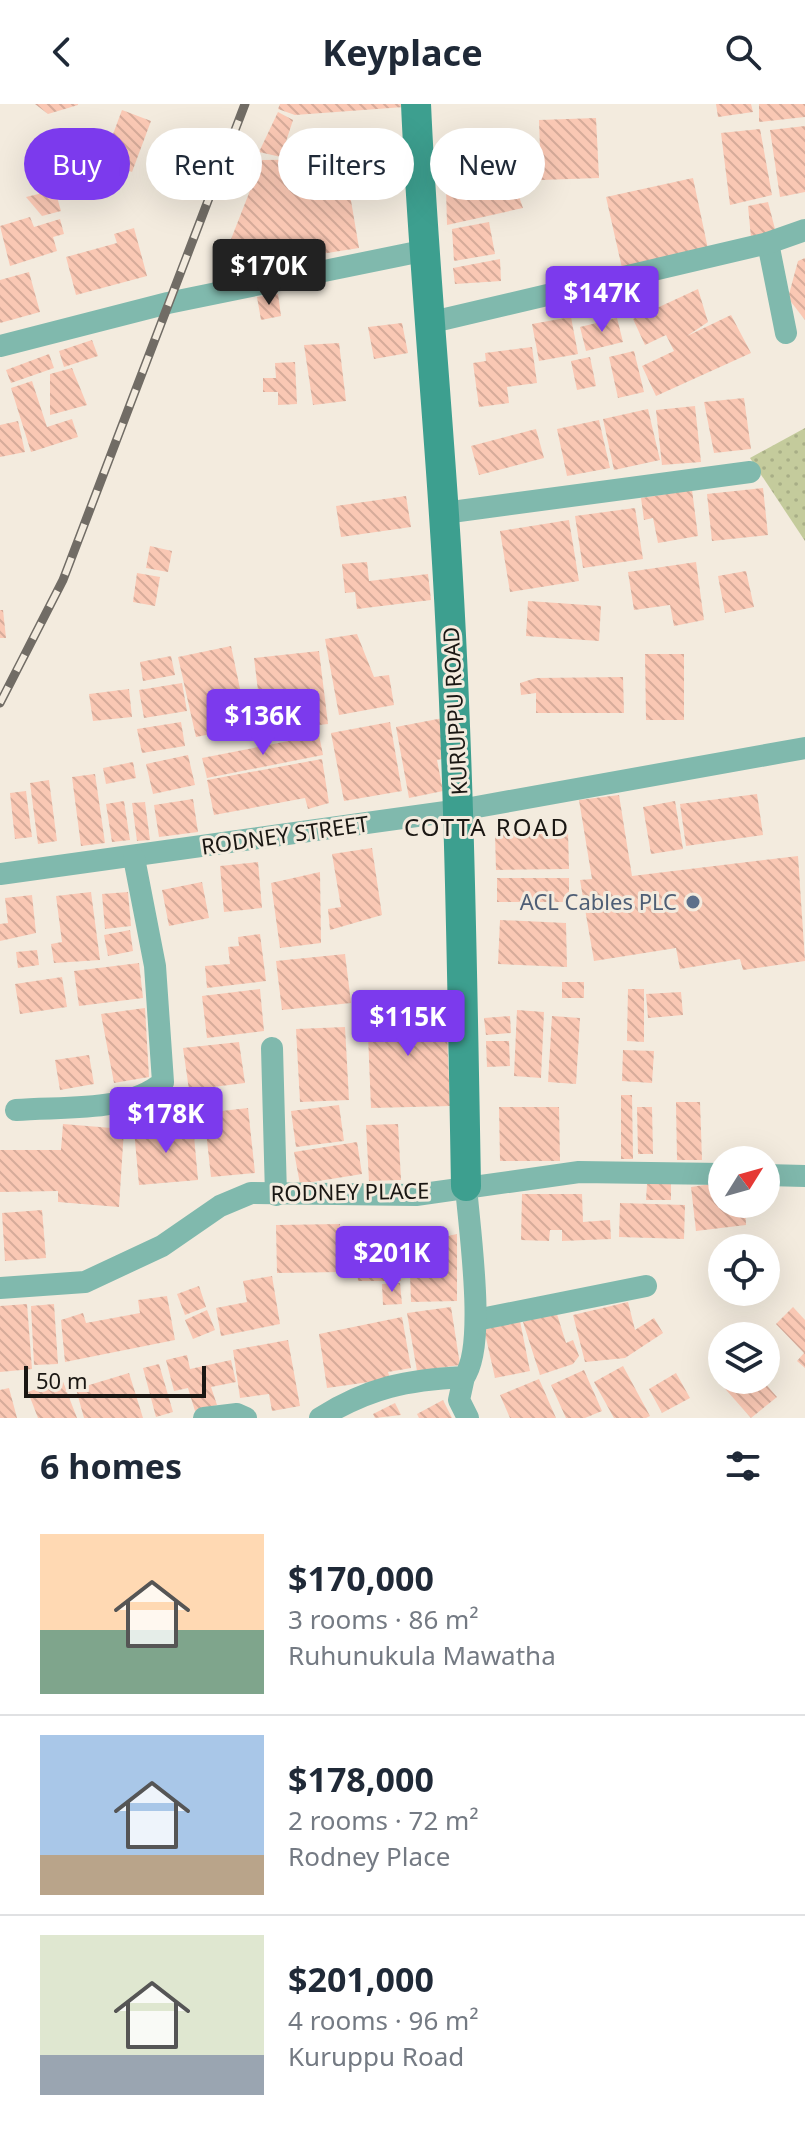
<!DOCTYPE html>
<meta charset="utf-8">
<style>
body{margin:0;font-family:"Noto Sans",sans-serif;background:#f6f6f7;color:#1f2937;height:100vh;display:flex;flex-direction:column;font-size:30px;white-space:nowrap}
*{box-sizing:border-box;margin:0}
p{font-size:26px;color:#747a83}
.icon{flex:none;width:44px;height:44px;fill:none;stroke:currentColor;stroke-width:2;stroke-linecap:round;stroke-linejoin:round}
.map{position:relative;height:1314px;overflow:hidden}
.details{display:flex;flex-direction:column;background:#fff;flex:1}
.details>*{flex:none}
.guide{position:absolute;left:24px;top:24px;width:758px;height:72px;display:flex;gap:16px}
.needle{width:52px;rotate:53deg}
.buttons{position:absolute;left:708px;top:1042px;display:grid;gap:16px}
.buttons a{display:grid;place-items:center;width:72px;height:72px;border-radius:50%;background:#fff;box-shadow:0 8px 32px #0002;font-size:40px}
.scale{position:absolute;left:24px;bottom:20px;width:182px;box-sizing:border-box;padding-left:8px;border:4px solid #1a1713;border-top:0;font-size:22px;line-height:28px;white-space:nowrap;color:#1a1713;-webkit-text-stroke:6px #f3ebde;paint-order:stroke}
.price{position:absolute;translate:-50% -68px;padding:0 18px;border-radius:8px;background:#7c3aed;color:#fff;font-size:26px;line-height:52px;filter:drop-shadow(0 2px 4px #0008)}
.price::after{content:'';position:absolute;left:50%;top:48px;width:24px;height:18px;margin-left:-12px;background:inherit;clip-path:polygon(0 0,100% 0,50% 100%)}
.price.on{background:#222;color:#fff}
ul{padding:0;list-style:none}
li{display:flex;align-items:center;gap:24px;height:200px;padding:0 40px}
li+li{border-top:2px solid #e0e1e3}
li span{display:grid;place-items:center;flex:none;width:224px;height:160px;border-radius:0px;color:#555}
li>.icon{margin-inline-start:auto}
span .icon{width:96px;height:96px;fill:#fffc;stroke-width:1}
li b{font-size:34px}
h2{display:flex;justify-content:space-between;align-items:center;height:96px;padding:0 40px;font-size:34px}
.chip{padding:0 28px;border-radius:36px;background:#fff;box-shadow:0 8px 32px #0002;font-size:28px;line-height:72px}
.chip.on{background:#7c3aed;color:#fff}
header{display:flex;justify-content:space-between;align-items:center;height:104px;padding:0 40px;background:#fff;font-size:36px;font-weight:700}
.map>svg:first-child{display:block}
.grass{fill:url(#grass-dots)}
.building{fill:url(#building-back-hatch)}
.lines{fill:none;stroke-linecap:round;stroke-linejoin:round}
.street{stroke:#80b9ad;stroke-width:22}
.secondary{stroke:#3d9f8f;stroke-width:30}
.rail-casing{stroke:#716c65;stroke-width:9}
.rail{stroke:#f3ebde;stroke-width:6;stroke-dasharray:18;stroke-linecap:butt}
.service-dot{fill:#5c6f8a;stroke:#f3ebde;stroke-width:3}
.labels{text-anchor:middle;stroke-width:6;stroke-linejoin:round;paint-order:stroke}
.street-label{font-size:22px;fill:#1a1713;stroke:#f3ebde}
.service-label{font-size:22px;fill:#4e5e75;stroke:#f3ebde;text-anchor:end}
.neighbourhood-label{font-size:24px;letter-spacing:2px;fill:#1a1713;stroke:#f3ebde}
</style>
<header><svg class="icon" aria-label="back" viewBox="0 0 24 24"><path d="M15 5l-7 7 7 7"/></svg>Keyplace<svg class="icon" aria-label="search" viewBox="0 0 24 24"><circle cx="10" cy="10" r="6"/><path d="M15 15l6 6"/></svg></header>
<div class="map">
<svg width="805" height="1314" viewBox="0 0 805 1314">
<defs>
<pattern id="grass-dots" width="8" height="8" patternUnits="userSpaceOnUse" patternTransform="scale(2)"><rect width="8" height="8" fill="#c4cb9c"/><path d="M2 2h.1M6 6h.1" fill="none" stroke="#a8ae86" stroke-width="1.8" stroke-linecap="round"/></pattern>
<pattern id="building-back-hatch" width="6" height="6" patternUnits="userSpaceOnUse" patternTransform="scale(2)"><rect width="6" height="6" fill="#fac8b4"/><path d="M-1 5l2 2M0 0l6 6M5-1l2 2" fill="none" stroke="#d6ab9a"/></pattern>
</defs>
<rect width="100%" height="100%" fill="#f3ebde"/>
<polygon class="grass" points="805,324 805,437 750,354"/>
<g class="building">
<polygon points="35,0 78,0 78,1 48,10"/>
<polygon points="280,0 404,0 404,3 295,11 278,5"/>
<polygon points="716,0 751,0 753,8 718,13"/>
<polygon points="759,0 805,0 805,13 759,18"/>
<polygon points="122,6 151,17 132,68 103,57"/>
<polygon points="278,8 293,16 281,53 259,48"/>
<polygon points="596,14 599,74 541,76 539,16"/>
<polygon points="805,22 805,88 780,93 770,26"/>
<polygon points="760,25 772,91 730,101 721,29"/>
<polygon points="502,44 523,104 447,121 446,84 459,80 452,52"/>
<polygon points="344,55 359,144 219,166 262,56"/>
<polygon points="693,74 708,145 622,164 606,93"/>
<polygon points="55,86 61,107 42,112 26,93"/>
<polygon points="768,98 776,129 751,134 748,102"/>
<polygon points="30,113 34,123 60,115 64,130 53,133 57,147 10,162 0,122"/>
<polygon points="489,118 495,150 454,157 452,125"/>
<polygon points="134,124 147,172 76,191 66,153 117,139 114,130"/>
<polygon points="805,154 805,216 788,194 798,157"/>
<polygon points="500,155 501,177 455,180 453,164"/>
<polygon points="29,168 40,208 0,219 0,176"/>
<polygon points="698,185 708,218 687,232 731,211 751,249 656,292 642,262 674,247 666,231 645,241 633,215"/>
<polygon points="278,190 281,212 261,216 257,193"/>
<polygon points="571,213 578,250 539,257 532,220"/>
<polygon points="617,214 623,238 586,247 580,223"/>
<polygon points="402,219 408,249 374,255 368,223"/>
<polygon points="92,236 98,252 64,263 59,247"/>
<polygon points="339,239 346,297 313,301 304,241"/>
<polygon points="532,243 537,279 507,283 509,299 479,303 473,259 486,257 485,249"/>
<polygon points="634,247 644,288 618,294 609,253"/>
<polygon points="49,250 54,264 11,279 6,266"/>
<polygon points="590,253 596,282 577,286 571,257"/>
<polygon points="295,258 297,300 278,301 278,288 263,288 263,274 276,274 275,259"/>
<polygon points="72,264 87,301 50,311 50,270"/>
<polygon points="32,277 47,323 72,315 78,333 31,348 11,284"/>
<polygon points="744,294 751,345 714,349 704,298"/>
<polygon points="695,302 701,358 662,361 656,306"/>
<polygon points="648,305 660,356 614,366 603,315"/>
<polygon points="599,316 610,364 567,372 557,325"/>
<polygon points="18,317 25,348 0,353 0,321"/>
<polygon points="536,325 544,354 479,371 471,342"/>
<polygon points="763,384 768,431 712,437 707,390"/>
<polygon points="692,386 698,432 658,439 653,414 644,416 641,394"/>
<polygon points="406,392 411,423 341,433 336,402"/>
<polygon points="635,404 643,455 583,464 575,412"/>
<polygon points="569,416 579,477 510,488 500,427"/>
<polygon points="150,442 172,447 168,468 146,464"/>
<polygon points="367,458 369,477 428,470 431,496 357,505 355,488 345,489 342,460"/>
<polygon points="696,458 704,516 674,522 670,501 634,506 628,468"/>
<polygon points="746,467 754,503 725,509 718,472"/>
<polygon points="137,469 160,473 155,502 133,498"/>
<polygon points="528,497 601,502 599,537 526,532"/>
<polygon points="0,506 3,506 6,534 0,534"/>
<polygon points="357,530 374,573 389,571 394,601 339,611 325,535"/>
<polygon points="231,542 243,599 231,601 236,625 196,633 178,553"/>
<polygon points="319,547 328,620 263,627 254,554"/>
<polygon points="645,550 684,550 684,616 646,616"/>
<polygon points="171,552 175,571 143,577 140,558"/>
<polygon points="623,573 624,609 536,609 536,589 521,591 520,579 536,574"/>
<polygon points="182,579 187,607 144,614 139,586"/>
<polygon points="129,585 132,613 93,617 89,590"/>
<polygon points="443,614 451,653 437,656 443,687 409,694 396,623"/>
<polygon points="181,618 185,642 142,649 137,625"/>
<polygon points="390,618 402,687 344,697 331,629"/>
<polygon points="319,631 323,651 207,674 202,654"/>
<polygon points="188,651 195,681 153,690 146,660"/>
<polygon points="322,655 329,699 308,705 305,694 214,711 207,676"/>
<polygon points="133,658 136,674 106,680 103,664"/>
<polygon points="95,670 105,739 81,742 72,673"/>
<polygon points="49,676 57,737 38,740 30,679"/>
<polygon points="26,687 32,733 15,735 10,689"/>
<polygon points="757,690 763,731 686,742 680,700"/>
<polygon points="619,691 632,772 798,752 805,857 743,866 740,855 680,865 676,844 594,857 580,776 592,775 579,696"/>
<polygon points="193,695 198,728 159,733 154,701"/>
<polygon points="124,697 130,736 112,738 106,700"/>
<polygon points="675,697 683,745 651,750 643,703"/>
<polygon points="145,698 150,736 137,737 132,699"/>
<polygon points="568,728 569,765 496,766 495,729"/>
<polygon points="372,744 382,811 330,826 328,805 341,803 332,750"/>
<polygon points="258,758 262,804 224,808 220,762"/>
<polygon points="320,768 321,839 280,844 271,779"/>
<rect x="497" y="774" width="72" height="24"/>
<polygon points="202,778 209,814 169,822 162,786"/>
<polygon points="91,788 100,856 54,859 51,840 62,838 56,792"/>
<polygon points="128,788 131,822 105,825 102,790"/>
<polygon points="32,791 36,829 0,837 0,820 8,819 5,794"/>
<polygon points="500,816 566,819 567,863 498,860"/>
<polygon points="130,826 133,847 108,852 104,831"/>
<polygon points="260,830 266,877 207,884 205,862 230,860 228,843 239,842 238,833"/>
<polygon points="37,846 39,861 18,864 16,848"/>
<polygon points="345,850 351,899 282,906 276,857"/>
<polygon points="139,859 143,894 79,902 74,867"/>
<polygon points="62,873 67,903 20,910 15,880"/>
<rect x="562" y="878" width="22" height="16"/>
<polygon points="260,885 264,927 207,934 202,892"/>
<polygon points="628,885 644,885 644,938 627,937"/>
<polygon points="681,888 683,911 648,914 646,890"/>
<polygon points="145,904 149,973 114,979 101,910"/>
<polygon points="446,904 450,1002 371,1004 367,906"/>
<polygon points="517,906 544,908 541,974 514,972"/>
<polygon points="510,912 511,929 486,931 484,914"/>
<polygon points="552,912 580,914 576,980 548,978"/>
<polygon points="345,923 349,996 300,998 296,925"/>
<polygon points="486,937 509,937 510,962 487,963"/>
<polygon points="239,938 245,979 189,986 183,944"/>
<polygon points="623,946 654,947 652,979 622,977"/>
<polygon points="89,951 94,980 60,986 55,956"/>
<polygon points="621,991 632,991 633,1055 621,1055"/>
<polygon points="676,998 700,998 702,1056 677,1056"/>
<polygon points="339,1001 344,1037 296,1043 291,1007"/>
<polygon points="499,1003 559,1003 560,1057 500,1057"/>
<polygon points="637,1003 652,1003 653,1050 638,1050"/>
<polygon points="248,1004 255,1069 211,1073 204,1009"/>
<polygon points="63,1020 124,1025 119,1103 58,1098 58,1087 0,1088 0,1046 61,1046"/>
<polygon points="398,1020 401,1076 369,1077 366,1021"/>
<polygon points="193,1021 198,1076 139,1081 134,1026"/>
<polygon points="357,1038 362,1070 300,1080 294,1048"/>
<polygon points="647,1080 671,1080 671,1096 646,1096"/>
<polygon points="711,1080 713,1096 722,1095 722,1100 745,1100 746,1121 696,1127 691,1083"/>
<polygon points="522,1090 582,1090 583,1118 610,1116 611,1135 562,1137 562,1126 550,1126 549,1137 521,1136"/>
<polygon points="620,1099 685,1101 684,1135 619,1133"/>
<polygon points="42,1106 46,1154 5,1157 2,1109"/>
<polygon points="340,1120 341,1168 277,1169 276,1121"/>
<polygon points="457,1130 457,1197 411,1198 409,1140"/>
<polygon points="400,1159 401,1177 358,1177 357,1160"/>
<polygon points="272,1172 280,1220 221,1232 216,1204 247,1198 243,1177"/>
<polygon points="400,1179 402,1200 383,1201 382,1180"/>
<polygon points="199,1182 206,1203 185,1211 177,1190"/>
<polygon points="167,1192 175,1236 65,1258 61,1216 83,1209 86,1219 140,1209 138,1196"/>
<polygon points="628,1198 635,1226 654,1214 663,1229 625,1254 585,1258 573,1211"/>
<polygon points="27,1200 32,1265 0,1268 0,1202"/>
<polygon points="54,1200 58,1260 34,1261 31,1202"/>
<polygon points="451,1203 460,1261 417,1267 407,1209"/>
<polygon points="793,1203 805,1216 805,1264 797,1257 804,1249 776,1220"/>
<polygon points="207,1206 215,1226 193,1235 185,1216"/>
<polygon points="556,1207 566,1239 573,1236 579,1252 573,1260 540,1271 523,1218"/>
<polygon points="402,1213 411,1264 388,1268 390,1275 327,1284 319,1230"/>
<polygon points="520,1217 530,1267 495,1274 484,1225"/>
<polygon points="288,1236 300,1302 272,1307 269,1290 240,1294 233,1246"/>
<polygon points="187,1251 190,1265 231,1256 236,1278 211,1283 217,1301 195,1307 188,1284 174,1287 166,1256"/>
<polygon points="159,1260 173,1308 156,1313 143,1264"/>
<polygon points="722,1261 722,1276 762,1276 777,1293 751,1314 712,1270"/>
<polygon points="623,1262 650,1312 646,1314 614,1314 594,1278"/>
<polygon points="584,1266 602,1307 585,1314 566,1314 551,1281"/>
<polygon points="129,1269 143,1314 84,1314 76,1285"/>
<polygon points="676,1269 690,1294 662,1309 649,1285"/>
<polygon points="62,1275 77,1314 38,1314 28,1288"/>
<polygon points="539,1275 556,1314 510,1314 500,1291"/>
<polygon points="9,1284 17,1314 0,1314 0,1286"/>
<polygon points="443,1296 452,1314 419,1314 417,1310"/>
<polygon points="395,1299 401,1311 375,1314 373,1310"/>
</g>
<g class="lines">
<g class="street">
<polyline points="768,139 786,229"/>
<polyline points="428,219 768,139 805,126"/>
<polyline points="0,242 168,199 422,147"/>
<polyline points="444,409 750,368"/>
<polyline points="0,770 460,706 805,644"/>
<polyline points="272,944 276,1091"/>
<path d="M 16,1006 C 62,1002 128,1009 163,978 L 155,862 L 134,754"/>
<polyline points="766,1071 805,1072"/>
<polyline points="0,1184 85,1178 162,1142 220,1102 251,1089 416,1091 579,1068 722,1070"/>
<polyline points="476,1216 646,1182"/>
<polyline points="464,1273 459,1296 468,1314"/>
<polyline points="204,1314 237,1310 246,1314"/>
<path d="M 320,1314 C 370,1283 407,1276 464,1273 C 487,1243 469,1124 466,1082"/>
</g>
<path class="secondary" d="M 416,0 C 422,137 435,273 444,411 C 459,634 462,858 466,1082"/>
<g class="rail-casing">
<polyline id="rail" points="0,599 63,476 245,0"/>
</g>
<use href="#rail" class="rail"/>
</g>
<circle class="service-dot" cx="693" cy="798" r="8"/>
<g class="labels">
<g class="street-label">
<text transform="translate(455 607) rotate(-93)" y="8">KURUPPU ROAD</text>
<text transform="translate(285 731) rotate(-8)" y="8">RODNEY STREET</text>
<text transform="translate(350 1088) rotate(-1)" y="8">RODNEY PLACE</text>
</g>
<g class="service-label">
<text x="677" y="806">ACL Cables PLC</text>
</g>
<g class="neighbourhood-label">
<text x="487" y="732">COTTA ROAD</text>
</g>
</g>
</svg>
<div class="buttons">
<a><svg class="needle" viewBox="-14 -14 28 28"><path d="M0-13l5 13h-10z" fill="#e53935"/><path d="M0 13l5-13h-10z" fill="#747a83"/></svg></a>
<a><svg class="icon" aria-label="locate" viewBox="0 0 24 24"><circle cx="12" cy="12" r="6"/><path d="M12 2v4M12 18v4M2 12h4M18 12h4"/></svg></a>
<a><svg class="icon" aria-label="layers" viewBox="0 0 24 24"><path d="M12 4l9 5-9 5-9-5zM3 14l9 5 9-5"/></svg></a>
</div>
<div class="scale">50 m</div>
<b class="price on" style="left:269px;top:203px">$170K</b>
<b class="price" style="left:602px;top:230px">$147K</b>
<b class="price" style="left:263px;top:653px">$136K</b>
<b class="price" style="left:408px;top:954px">$115K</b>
<b class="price" style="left:166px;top:1051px">$178K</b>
<b class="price" style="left:392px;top:1190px">$201K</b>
<div class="guide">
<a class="chip on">Buy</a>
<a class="chip">Rent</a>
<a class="chip">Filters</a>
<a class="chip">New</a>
</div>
</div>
<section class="details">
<h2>6 homes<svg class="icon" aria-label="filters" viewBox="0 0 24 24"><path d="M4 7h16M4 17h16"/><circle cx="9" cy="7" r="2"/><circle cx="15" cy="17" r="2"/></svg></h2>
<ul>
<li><span style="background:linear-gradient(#ffd9b3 60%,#7fa58c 0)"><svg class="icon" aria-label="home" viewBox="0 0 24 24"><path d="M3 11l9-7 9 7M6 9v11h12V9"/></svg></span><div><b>$170,000</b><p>3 rooms · 86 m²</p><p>Ruhunukula Mawatha</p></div></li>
<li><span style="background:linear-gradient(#a9c7e8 75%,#b9a48a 0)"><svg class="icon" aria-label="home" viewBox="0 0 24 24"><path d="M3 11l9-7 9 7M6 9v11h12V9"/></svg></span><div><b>$178,000</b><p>2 rooms · 72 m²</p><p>Rodney Place</p></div></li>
<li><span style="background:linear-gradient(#dfe7d0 75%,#9aa5b1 0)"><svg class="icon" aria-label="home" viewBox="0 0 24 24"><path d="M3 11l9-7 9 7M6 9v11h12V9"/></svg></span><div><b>$201,000</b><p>4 rooms · 96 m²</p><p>Kuruppu Road</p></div></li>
</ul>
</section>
